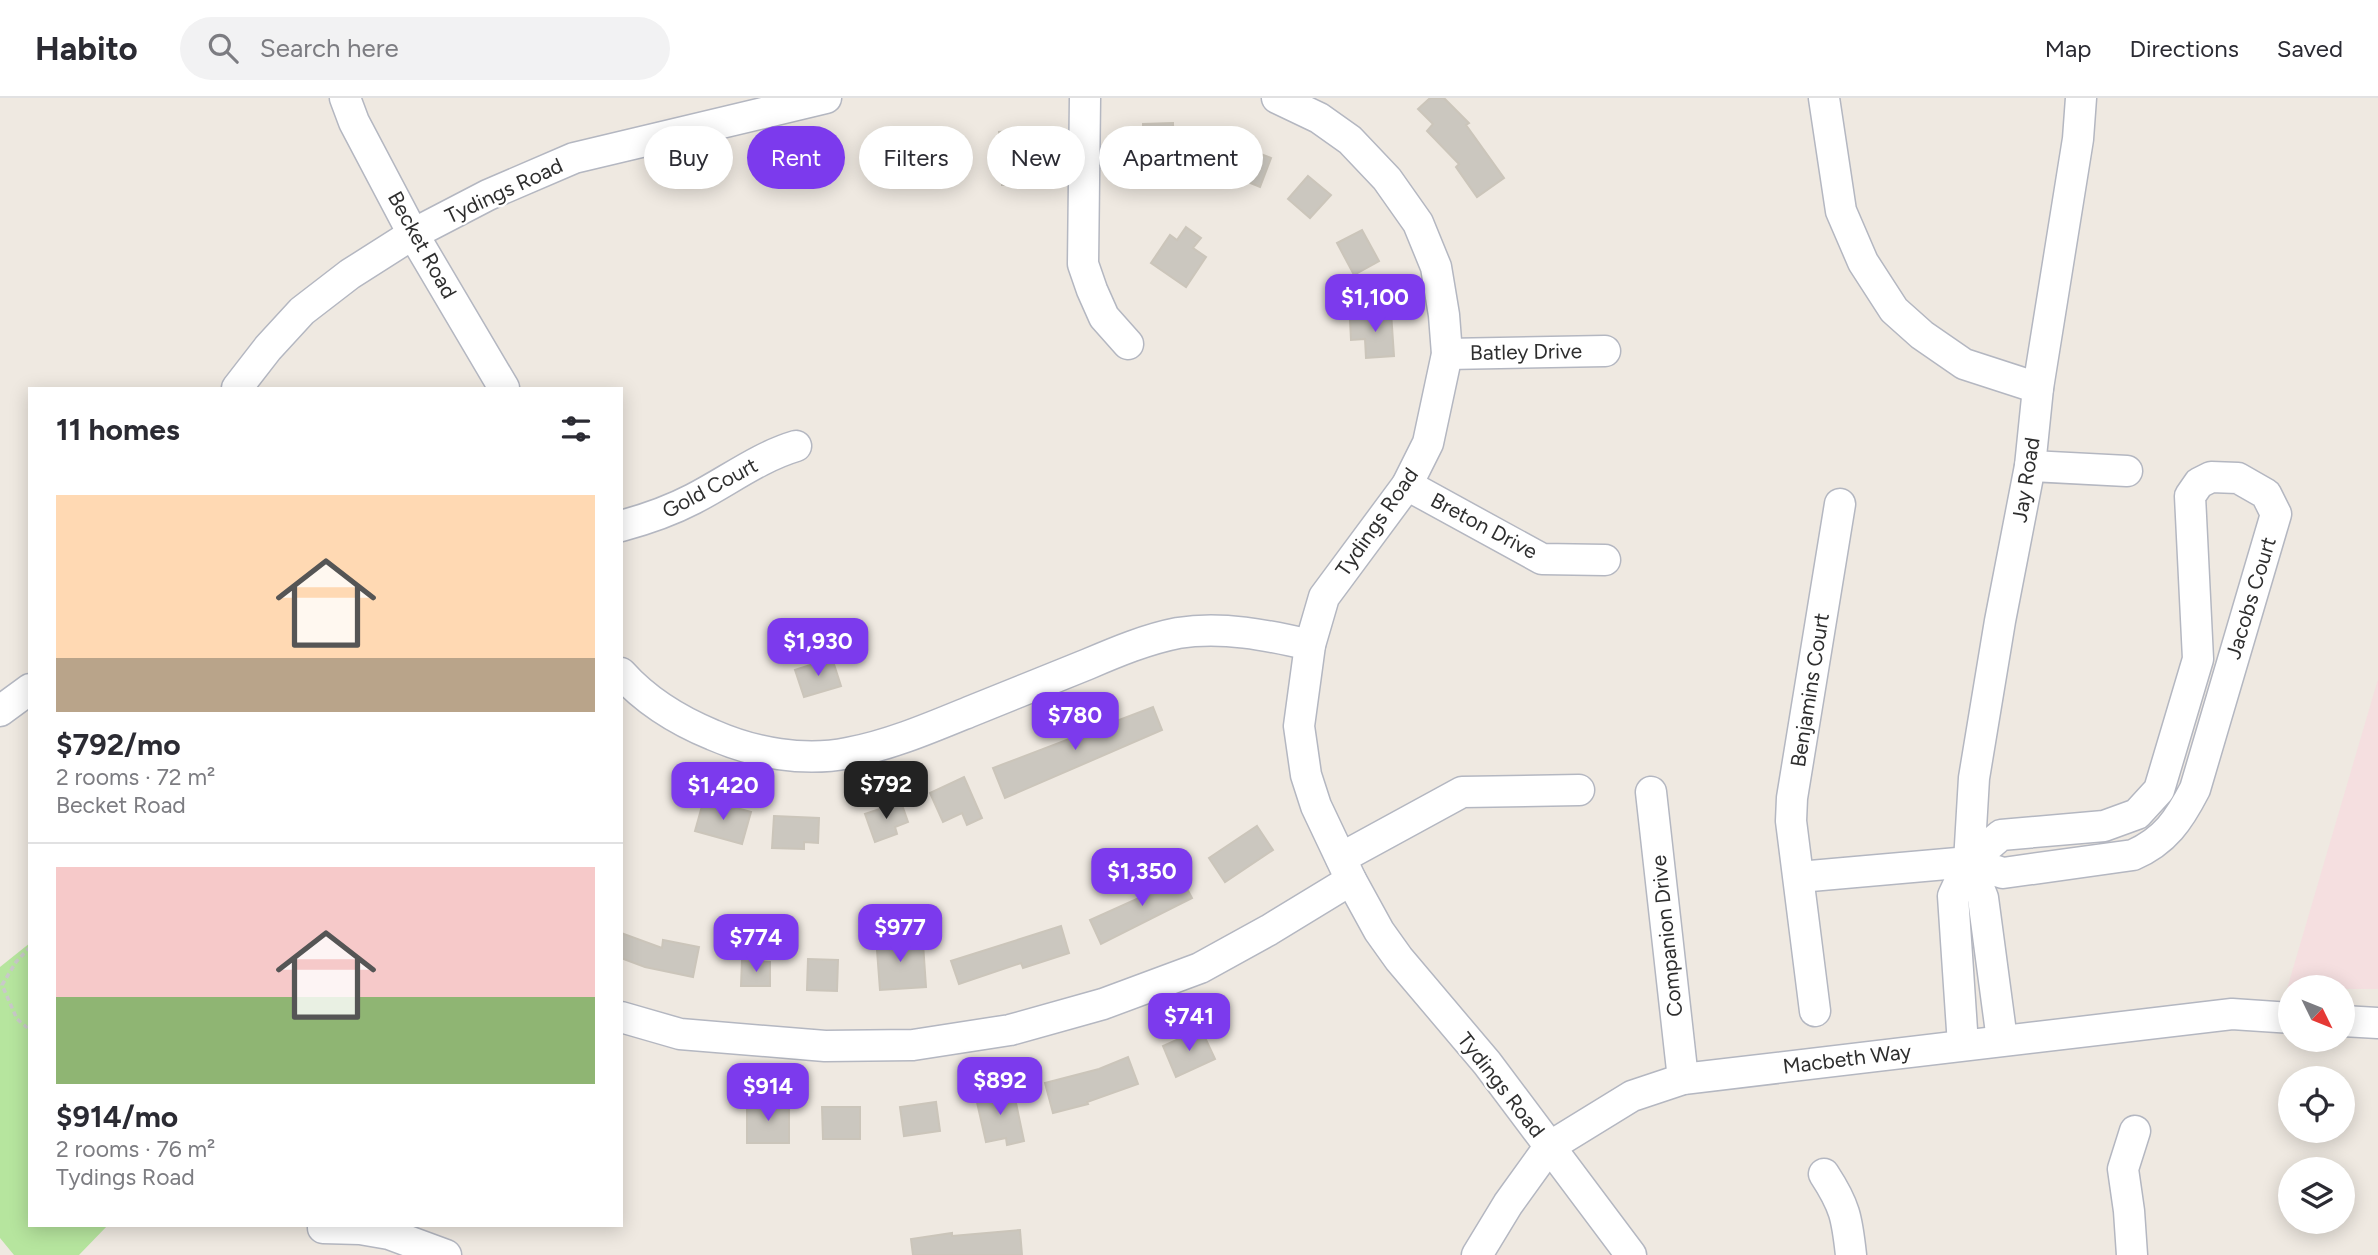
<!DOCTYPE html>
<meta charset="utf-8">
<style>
body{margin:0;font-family:Figtree,sans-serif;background:#f2f2f3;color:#2b2b33;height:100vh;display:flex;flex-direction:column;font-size:26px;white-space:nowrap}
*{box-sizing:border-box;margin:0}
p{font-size:23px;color:#7c7c81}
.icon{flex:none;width:38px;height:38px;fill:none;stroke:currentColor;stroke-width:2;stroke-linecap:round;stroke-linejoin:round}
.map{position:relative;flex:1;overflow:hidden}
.sheet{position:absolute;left:28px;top:289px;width:595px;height:840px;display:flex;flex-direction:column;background:#fff;border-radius:0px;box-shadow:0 4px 18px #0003}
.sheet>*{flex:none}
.banner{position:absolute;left:644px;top:28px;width:665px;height:63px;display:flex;gap:14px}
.needle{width:46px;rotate:133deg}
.controls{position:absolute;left:2278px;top:877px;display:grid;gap:14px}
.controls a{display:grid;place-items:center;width:77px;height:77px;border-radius:50%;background:#fff;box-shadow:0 4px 18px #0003;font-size:35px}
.price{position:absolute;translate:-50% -60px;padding:0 16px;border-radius:14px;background:#7c3aed;color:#fff;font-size:23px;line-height:46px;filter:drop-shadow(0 2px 4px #0008)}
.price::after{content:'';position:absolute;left:50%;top:42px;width:21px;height:16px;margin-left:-10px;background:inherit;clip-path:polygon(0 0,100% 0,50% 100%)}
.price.active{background:#222;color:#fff}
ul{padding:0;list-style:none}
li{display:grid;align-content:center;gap:14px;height:371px;padding:0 28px}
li+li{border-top:2px solid #e1e1e2}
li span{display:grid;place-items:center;height:217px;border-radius:0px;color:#555}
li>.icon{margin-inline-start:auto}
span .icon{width:126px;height:126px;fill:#fffc;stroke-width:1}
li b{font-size:30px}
h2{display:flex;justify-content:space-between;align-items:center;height:84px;padding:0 28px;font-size:30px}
.tag{padding:0 24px;border-radius:32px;background:#fff;box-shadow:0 4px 18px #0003;font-size:24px;line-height:63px}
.tag.active{background:#7c3aed;color:#fff}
header{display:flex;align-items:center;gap:42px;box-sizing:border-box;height:98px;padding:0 35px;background:#fff;border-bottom:2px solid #e1e1e2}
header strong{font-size:33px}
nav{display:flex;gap:38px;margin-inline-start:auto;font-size:24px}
.search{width:490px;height:63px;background:#f2f2f3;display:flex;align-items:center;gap:18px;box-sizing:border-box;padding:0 24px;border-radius:38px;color:#7c7c81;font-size:26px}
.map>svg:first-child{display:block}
.medical{fill:#f5dfe0}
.green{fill:#b6e59e}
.building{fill:#cbc7bf;stroke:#cbc5ba;stroke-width:2}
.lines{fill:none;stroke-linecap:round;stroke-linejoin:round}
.minor-casing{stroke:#b4b7c1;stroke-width:33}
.path{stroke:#c9c9c9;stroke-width:3.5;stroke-dasharray:5 3.5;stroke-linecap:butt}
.minor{stroke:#fff;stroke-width:30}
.labels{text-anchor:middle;stroke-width:5;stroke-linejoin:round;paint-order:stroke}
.street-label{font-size:21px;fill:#2e2e2e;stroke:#fff}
</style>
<header>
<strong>Habito</strong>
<div class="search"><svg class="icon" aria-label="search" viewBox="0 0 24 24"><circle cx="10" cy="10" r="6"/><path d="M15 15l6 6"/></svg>Search here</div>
<nav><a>Map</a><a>Directions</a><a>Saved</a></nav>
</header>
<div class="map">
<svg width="2378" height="1157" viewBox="0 0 2378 1157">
<rect width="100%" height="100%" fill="#efe9e1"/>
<polygon class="medical" points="2378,581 2378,891 2343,891 2343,889 2287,891"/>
<polygon class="green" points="30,845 30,1127 108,1127 79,1157 14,1157 0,1140 0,869"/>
<g class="building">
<polygon points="1430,0 1444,0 1469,25 1466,27 1504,80 1477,99 1456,69 1459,66 1427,33 1433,26 1418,11"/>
<polygon points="1173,25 1174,80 1143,80 1143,26"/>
<polygon points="1028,32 1032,85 1002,87 999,34"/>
<polygon points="1222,41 1271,60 1260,89 1211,69"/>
<polygon points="1308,78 1331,97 1310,120 1288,101"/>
<polygon points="1186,129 1201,140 1193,150 1206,159 1186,189 1151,165 1170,137 1177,142"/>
<polygon points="1362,132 1379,163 1354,177 1337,145"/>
<polygon points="1391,214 1394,258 1366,260 1365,241 1351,242 1350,221 1364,220 1364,216"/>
<polygon points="832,560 841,588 804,599 795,572"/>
<polygon points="1153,609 1162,632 1005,700 993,670"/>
<polygon points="964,679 982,720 967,727 962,715 943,724 930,695"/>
<polygon points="704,701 751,714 742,746 695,733"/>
<polygon points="901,704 908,724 895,729 897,736 875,744 865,716"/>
<polygon points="774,718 819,720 818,745 804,744 804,751 772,750"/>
<polygon points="1257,728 1273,752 1225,784 1209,760"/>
<polygon points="1178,774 1192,800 1101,846 1090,822 1148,796 1146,791"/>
<polygon points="1061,828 1069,855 1023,870 1021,865 959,886 951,863"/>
<polygon points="621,835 662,850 663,842 699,849 693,879 645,869 621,860"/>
<polygon points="900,837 901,847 923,845 926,889 880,892 876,839"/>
<polygon points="808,861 838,862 837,893 807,892"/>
<polygon points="742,863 770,864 770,888 741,888"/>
<polygon points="1201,931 1215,961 1176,979 1163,948"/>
<polygon points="1128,959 1138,986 1087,1004 1088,1006 1053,1015 1045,985 1099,971"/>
<polygon points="1013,991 1024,1043 1007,1047 1006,1040 986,1044 976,1000"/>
<polygon points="936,1004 940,1033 904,1038 900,1009"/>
<rect x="747" y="1005" width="42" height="40"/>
<polygon points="822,1009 860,1009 860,1041 823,1041"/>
<polygon points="1020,1132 1022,1157 913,1157 911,1141 952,1135 952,1138"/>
</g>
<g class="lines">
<g class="minor-casing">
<g id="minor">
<polyline points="345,0 354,24 413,136 504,290"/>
<polyline points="1085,0 1083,166 1092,192 1104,219 1128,246"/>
<polyline points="1277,0 1319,20 1350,42 1387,81 1418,125 1436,169 1444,217 1447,256 1428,345 1407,387 1324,499 1310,547 1299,628 1306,677 1316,708 1351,782 1379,833 1399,861 1487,965 1631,1157"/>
<polyline points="1824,0 1841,113 1863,164 1894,212 1922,237 1964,266 2038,290"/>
<polyline points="1447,256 1605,253"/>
<polyline points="237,290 268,250 302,213 350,176 413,136 488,97 574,60 826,0"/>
<polyline points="2030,368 2127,373"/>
<polyline points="1407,387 1542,461 1605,462"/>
<path d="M 621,428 C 647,421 670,413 693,401 C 728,383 759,359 796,348"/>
<path d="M 621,575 C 646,603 679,623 713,637 C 754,655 804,664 848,655 C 890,647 930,630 969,614 C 1009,598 1048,582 1088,566 C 1116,554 1147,541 1178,535 C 1222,528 1267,537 1310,547"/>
<polyline points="0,613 30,591"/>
<polyline points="1651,694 1683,981"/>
<polyline points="1341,760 1462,694 1579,692"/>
<polyline points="1969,764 1983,800 2002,942"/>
<path d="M 1799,779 L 1969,764 L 2003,775 L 2133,757 C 2165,743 2179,722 2195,691 L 2276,416 L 2266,396 L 2238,380 L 2211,379 L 2199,385 L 2190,398 L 2198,561 L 2159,692 L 2137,716 L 2104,728 L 2001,737 L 1969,764"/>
<polyline points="1815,913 1791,723 1792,700 1840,406"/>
<polyline points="621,919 680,936 825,948 913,947 1010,932 1103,906 1200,870 1269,832 1351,782"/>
<polyline points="2343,923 2378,925"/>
<polyline points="1963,947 1953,798 1969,764 1974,680 2000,523 2030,368 2038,290 2078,41 2081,0"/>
<path d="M 1824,1076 C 1845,1108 1847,1120 1851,1157"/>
<polyline points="323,1130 360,1131 389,1136 446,1157"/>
<polyline points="1477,1157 1508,1106 1549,1049 1632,998 1683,981 2232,916 2291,920"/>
<polyline points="2132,1157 2129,1113 2123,1071 2135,1033"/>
</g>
</g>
<polyline class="path" points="30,849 16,864 2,887 17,921 30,932"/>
<use href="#minor" class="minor"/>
</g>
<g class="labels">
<g class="street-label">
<text transform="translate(504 93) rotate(-25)" y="7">Tydings Road</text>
<text transform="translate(422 147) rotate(61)" y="7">Becket Road</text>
<text transform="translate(1526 254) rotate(-1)" y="7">Batley Drive</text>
<text transform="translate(2026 382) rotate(-81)" y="7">Jay Road</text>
<text transform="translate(710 390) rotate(-28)" y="7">Gold Court</text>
<text transform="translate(1377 424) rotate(-55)" y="7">Tydings Road</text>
<text transform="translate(1484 428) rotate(28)" y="7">Breton Drive</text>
<text transform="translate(2251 500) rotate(-73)" y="7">Jacobs Court</text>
<text transform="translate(1810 592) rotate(-81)" y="7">Benjamins Court</text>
<text transform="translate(1667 838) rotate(-96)" y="7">Companion Drive</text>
<text transform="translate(1847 961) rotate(-7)" y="7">Macbeth Way</text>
<text transform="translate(1501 987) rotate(52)" y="7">Tydings Road</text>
</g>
</g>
</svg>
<div class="controls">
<a><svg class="needle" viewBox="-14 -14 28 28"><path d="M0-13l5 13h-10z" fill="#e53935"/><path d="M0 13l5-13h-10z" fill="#7c7c81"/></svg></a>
<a><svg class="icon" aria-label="locate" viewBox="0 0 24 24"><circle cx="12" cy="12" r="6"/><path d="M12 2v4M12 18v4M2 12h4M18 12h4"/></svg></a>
<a><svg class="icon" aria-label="layers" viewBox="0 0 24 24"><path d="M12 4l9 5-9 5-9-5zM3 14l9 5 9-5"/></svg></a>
</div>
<b class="price" style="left:1375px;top:236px">$1,100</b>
<b class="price" style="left:818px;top:580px">$1,930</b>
<b class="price" style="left:1075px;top:654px">$780</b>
<b class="price active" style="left:886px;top:723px">$792</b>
<b class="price" style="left:723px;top:724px">$1,420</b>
<b class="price" style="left:1142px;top:810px">$1,350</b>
<b class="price" style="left:900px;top:866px">$977</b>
<b class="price" style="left:756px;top:876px">$774</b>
<b class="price" style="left:1189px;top:955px">$741</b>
<b class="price" style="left:1000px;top:1019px">$892</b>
<b class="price" style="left:768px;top:1025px">$914</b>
<div class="banner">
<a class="tag">Buy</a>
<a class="tag active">Rent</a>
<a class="tag">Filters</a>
<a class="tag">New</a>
<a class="tag">Apartment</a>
</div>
<section class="sheet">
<h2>11 homes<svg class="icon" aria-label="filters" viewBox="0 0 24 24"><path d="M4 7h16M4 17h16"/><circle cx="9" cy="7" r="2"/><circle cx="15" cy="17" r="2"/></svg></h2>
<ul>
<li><span style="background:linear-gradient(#ffd9b3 75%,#b9a48a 0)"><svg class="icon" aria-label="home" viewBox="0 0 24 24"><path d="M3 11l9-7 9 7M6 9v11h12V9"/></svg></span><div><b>$792/mo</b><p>2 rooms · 72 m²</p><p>Becket Road</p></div></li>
<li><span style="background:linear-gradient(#f6c9c9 60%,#8fb573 0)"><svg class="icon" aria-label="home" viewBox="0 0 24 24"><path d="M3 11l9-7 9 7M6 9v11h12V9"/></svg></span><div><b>$914/mo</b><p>2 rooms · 76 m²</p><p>Tydings Road</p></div></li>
</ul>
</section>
</div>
